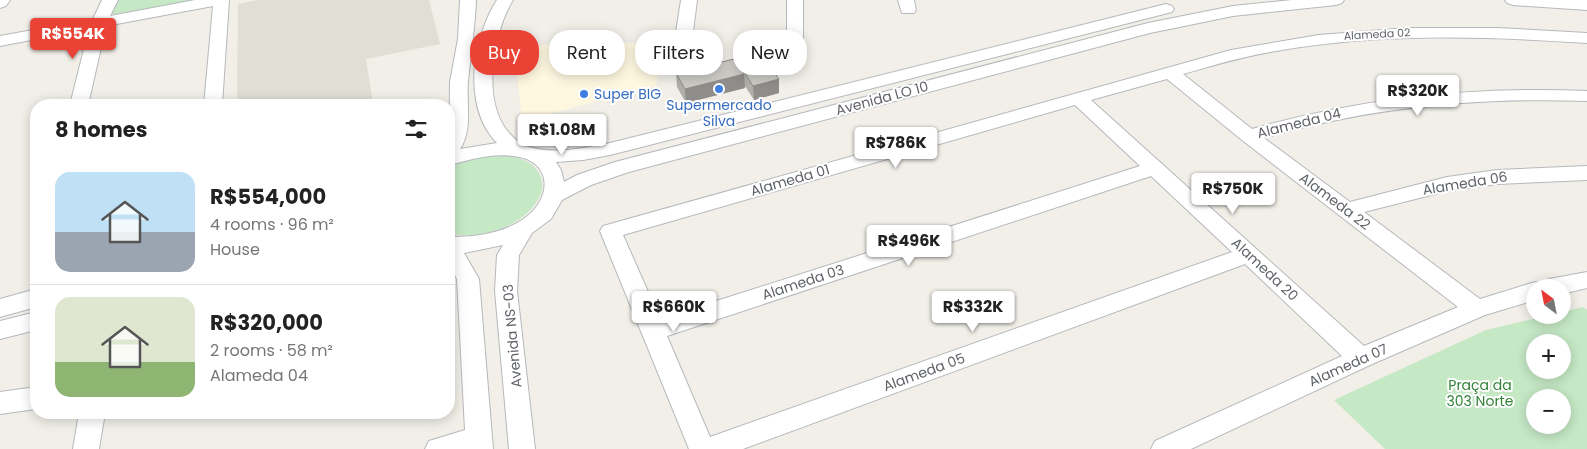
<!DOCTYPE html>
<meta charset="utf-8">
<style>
body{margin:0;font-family:Poppins,sans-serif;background:#f2f2f2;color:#222;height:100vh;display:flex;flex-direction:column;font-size:19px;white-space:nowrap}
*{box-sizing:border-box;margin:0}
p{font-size:16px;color:#767676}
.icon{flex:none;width:28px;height:28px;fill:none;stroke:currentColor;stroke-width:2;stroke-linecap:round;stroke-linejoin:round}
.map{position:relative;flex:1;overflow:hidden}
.side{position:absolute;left:30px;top:99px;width:425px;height:320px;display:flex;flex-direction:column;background:#fff;border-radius:20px;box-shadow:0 2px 12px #0003}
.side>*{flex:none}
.top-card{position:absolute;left:470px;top:30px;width:475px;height:45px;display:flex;gap:10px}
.needle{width:32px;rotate:328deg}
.tools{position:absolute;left:1526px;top:279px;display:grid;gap:10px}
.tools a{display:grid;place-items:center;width:45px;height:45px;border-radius:50%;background:#fff;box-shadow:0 2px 12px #0003;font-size:25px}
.price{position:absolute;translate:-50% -42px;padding:0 11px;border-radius:5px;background:#fff;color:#222;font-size:16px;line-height:32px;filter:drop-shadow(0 1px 2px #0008)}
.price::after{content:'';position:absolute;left:50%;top:30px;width:15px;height:11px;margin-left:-8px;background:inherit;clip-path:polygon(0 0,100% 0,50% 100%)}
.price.on{background:#ea4335;color:#fff}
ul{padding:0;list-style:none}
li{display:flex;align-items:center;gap:15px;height:125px;padding:0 25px}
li+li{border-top:1px solid #e0e0e0}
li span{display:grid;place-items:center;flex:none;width:140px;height:100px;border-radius:15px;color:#555}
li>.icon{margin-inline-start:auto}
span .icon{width:60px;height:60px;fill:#fffc;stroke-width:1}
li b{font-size:21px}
h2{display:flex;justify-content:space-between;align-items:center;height:60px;padding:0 25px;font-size:21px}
.chip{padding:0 18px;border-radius:20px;background:#fff;box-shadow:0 2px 12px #0003;font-size:18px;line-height:45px}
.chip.on{background:#ea4335;color:#fff}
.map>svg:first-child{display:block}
.commercial{fill:#fef7e0}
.education{fill:#e1ded6}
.green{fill:#c5e8c5;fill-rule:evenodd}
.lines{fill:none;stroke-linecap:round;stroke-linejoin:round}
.minor-casing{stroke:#b5b8bc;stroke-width:2}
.minor{fill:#fff;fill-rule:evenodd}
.wall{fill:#afaea9}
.shaded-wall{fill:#8f8d8a}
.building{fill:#cccac5;stroke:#8f8d8a}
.shop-dot{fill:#3f7fe0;stroke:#fff;stroke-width:2}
.labels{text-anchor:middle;stroke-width:4;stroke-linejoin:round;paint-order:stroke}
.far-street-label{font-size:11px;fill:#5f6368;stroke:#fff}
.shop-label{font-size:14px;fill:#366cbe;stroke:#fff;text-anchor:start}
.street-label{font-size:14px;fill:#5f6368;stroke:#fff}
.park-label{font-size:14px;fill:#348238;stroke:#fff}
</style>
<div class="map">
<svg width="1587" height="449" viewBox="0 0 1587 449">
<rect width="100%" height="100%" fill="#f1efe8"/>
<polygon class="commercial" points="679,42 679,48 662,49 656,86 522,121 514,45"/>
<polygon class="education" points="258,0 429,0 440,44 366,59 373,105 237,105 238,4"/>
<g class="green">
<polygon points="115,0 199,0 116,15 110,13"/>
<path d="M 509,155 C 559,167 547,206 509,225 C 491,234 469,237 449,234 L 449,166 L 476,156 Z"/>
<path d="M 1583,307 L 1587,310 L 1587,449 L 1385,449 L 1334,400 L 1486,330 L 1549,315 L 1562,315 L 1563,312 ZM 1535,342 L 1562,342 L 1562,370 L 1535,370 ZM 1535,398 L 1562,398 L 1562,425 L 1535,425 Z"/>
</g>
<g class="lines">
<g class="minor-casing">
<g id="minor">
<polygon points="0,0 10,0 6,6 0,8"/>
<polygon points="102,0 118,0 110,16 195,0 229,0 222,105 204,105 213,6 106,26 88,105 70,105 89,29 0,46 0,36 93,19"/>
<path d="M 460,0 L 476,0 C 475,27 471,53 468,81 C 466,102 473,130 460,149 L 497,143 C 462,107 472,39 497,0 L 513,0 C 492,34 480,106 512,136 C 515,139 520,144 524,145 C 550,156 583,148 610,143 L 1166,4 L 1172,6 L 1174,9 L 1172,12 L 610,155 L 583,160 L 556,162 L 561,170 L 564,182 L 577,175 L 615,162 L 1148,23 L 1233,6 L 1292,0 L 1344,0 L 1342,3 L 1336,5 L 1233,16 L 1150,33 L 629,172 L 591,185 L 562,200 L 551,219 L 532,233 L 519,255 L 517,291 L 535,449 L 509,449 L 495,291 L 497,255 L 503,245 L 464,253 L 479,279 L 493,449 L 425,449 L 429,441 L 465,430 L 457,279 L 449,264 L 449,237 C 475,237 500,234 522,220 C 553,200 554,160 513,156 C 490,153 470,160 449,165 L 450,82 L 458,39 Z"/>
<polygon points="681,0 697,0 689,64 686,68 680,69 674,68 671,64"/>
<polygon points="787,0 803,0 803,42 801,46 789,46 787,42"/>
<polygon points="898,0 914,0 916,10 914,13 902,13"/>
<polygon points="1505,0 1587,0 1587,10 1513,5 1507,3"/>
<path d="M 1408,28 L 1497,28 L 1587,33 L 1587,43 C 1483,36 1379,33 1276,51 C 1244,56 1214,65 1183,74 L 1252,129 C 1362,98 1473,86 1587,91 L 1587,101 C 1477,97 1370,107 1264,138 L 1350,202 L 1447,177 L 1497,170 L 1587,166 L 1587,180 L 1497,184 L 1447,191 L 1364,212 L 1480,299 L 1535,282 L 1540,284 L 1549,279 L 1587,272 L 1587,288 L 1562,294 L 1562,288 L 1535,288 L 1535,300 L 1485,315 L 1370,365 L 1191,449 L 1151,449 L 1155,441 L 1342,356 L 1245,264 L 743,449 L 689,449 L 600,231 L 603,226 L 1231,50 L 1319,35 ZM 1167,79 L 1242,140 L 1458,307 L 1364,346 L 1091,100 ZM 1075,105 L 1140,166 L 660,319 L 623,235 ZM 1151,176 L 1232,252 L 710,437 L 667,336 Z"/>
<polygon points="36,289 36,307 0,317 0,299"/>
<polygon points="36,312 36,330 0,339 0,321"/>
<polygon points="36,387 36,409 0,414 0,392"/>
<polygon points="76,412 102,412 104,419 99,449 73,449 78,419"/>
</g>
</g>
<use href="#minor" class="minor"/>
</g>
<polygon class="wall" points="743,70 779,79 779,93 754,100 745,86 745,88 686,103 677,87 676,73 743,73"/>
<g class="shaded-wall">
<polygon points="744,74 745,88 686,103 685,89"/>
<polygon points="779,79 779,93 754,100 753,86"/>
</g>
<g class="building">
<polygon points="734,59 744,74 685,89 676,73"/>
<polygon points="768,64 779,79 753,86 743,70"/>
</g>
<g class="shop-dot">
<circle cx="719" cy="89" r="5"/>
<circle cx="584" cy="94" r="5"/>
</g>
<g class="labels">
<g class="far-street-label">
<text transform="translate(1377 34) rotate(-3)" y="4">Alameda 02</text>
</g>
<g class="shop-label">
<text x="594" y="99">Super BIG</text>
<text x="719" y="110" text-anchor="middle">Supermercado<tspan x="719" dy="16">Silva</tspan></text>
</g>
<g class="street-label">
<text transform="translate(882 98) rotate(-15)" y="5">Avenida LO 10</text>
<text transform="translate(1299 123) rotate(-14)" y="5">Alameda 04</text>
<text transform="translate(790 180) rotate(-16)" y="5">Alameda 01</text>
<text transform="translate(1465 183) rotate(-9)" y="5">Alameda 06</text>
<text transform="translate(1335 201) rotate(37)" y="5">Alameda 22</text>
<text transform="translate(1265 269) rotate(43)" y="5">Alameda 20</text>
<text transform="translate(803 282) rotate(-18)" y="5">Alameda 03</text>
<text transform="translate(512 336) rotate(-95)" y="5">Avenida NS-03</text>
<text transform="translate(1348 365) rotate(-24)" y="5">Alameda 07</text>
<text transform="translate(924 372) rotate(-20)" y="5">Alameda 05</text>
</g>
<g class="park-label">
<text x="1480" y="390">Praça da<tspan x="1480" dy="16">303 Norte</tspan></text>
</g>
</g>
</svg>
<div class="tools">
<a><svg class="needle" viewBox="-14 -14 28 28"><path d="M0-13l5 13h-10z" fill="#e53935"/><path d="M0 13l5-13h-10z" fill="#767676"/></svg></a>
<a>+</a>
<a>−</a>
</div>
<b class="price on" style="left:73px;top:60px">R$554K</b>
<b class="price" style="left:1418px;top:117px">R$320K</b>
<b class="price" style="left:562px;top:156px">R$1.08M</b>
<b class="price" style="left:896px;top:169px">R$786K</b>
<b class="price" style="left:1233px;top:215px">R$750K</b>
<b class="price" style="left:909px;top:267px">R$496K</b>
<b class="price" style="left:674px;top:333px">R$660K</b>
<b class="price" style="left:973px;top:333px">R$332K</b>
<div class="top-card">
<a class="chip on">Buy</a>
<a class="chip">Rent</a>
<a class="chip">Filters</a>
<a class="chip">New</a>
</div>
<section class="side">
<h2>8 homes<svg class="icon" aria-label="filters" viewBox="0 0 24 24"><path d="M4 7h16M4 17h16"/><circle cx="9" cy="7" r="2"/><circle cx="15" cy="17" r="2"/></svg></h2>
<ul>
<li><span style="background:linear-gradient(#bfe0f5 60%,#9aa5b1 0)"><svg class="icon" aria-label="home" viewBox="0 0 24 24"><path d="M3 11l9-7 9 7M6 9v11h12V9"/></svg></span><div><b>R$554,000</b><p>4 rooms · 96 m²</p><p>House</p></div></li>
<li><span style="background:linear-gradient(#dfe7d0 65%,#8fb573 0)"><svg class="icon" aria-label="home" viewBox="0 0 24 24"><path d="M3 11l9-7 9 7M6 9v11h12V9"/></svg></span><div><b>R$320,000</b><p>2 rooms · 58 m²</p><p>Alameda 04</p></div></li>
</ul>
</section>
</div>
